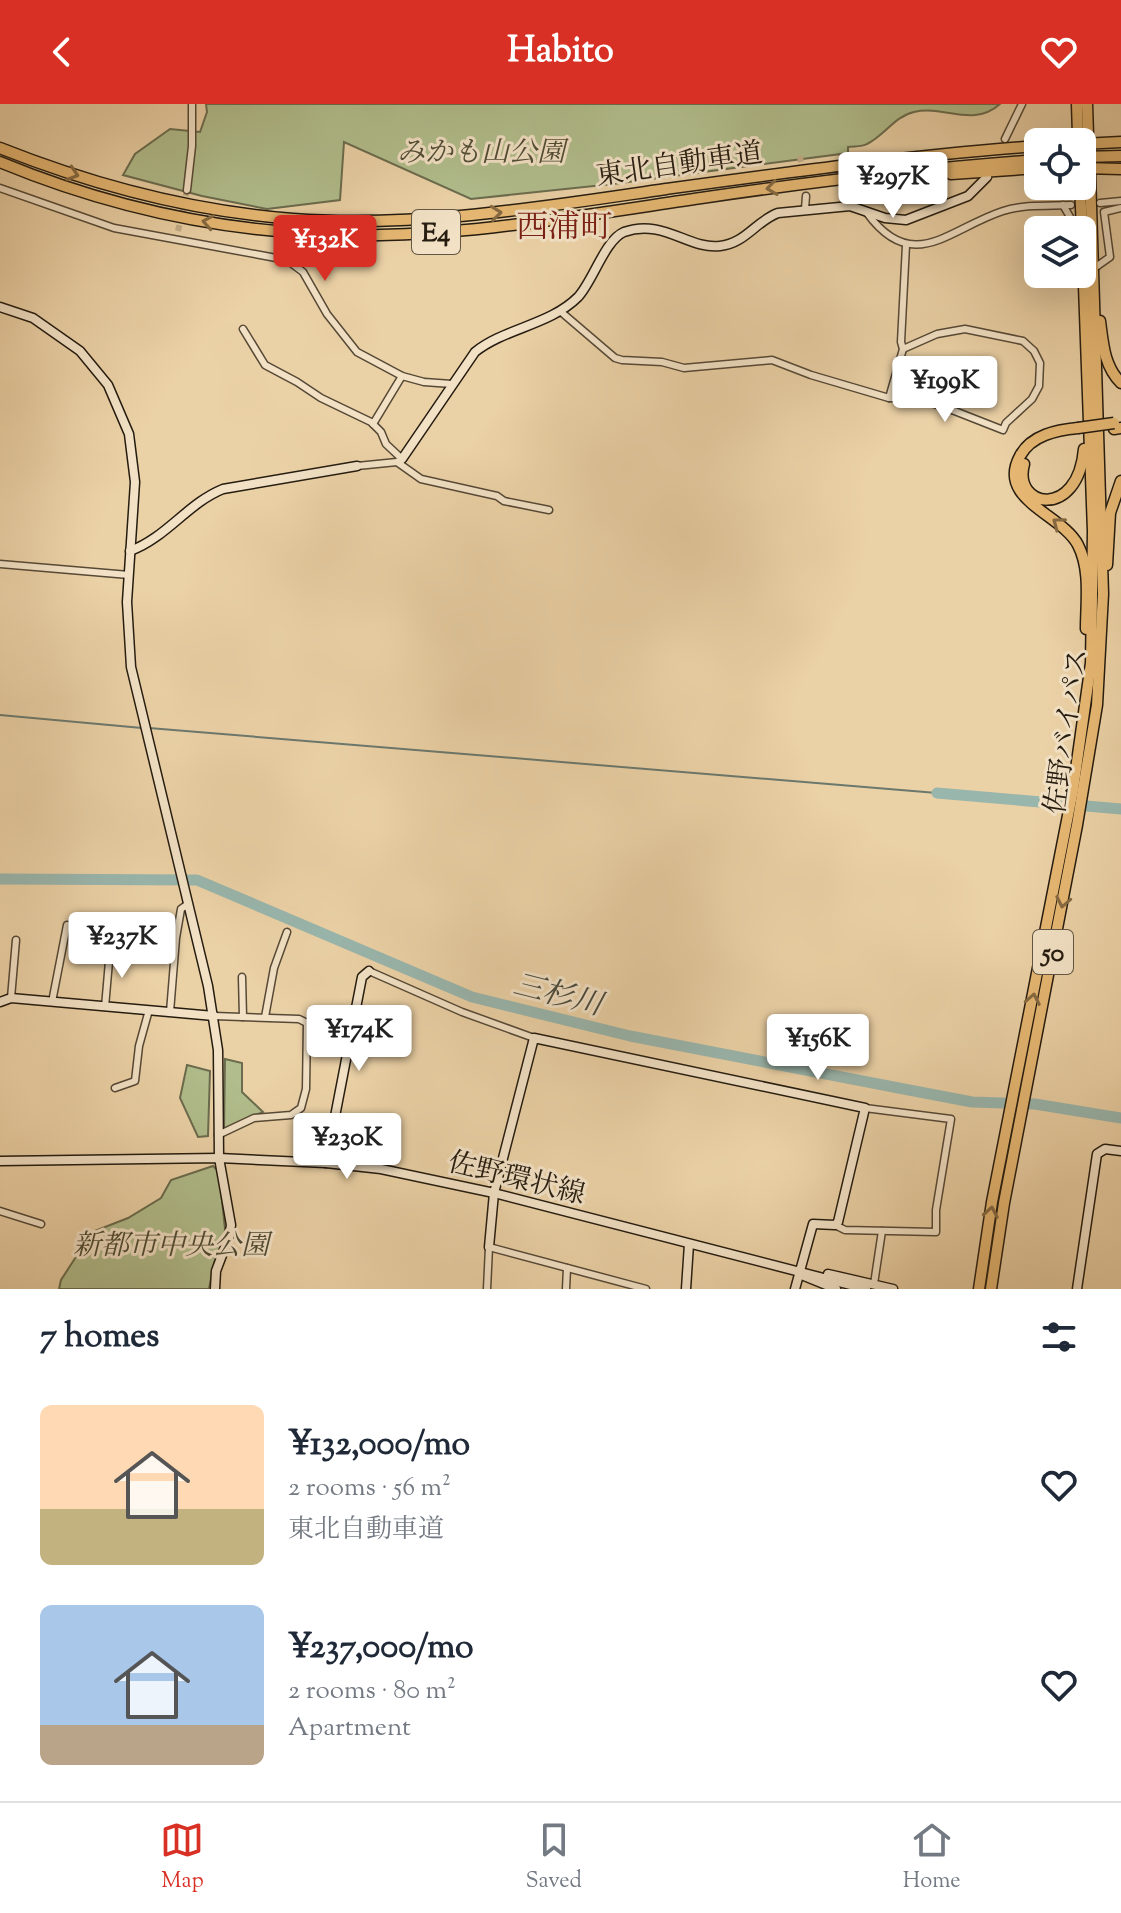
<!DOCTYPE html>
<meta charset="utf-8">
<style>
body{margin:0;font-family:"Sorts Mill Goudy","Noto Serif JP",serif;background:#f6f6f7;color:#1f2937;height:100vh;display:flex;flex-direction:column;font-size:30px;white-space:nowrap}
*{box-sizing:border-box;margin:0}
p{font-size:26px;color:#747a83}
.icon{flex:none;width:44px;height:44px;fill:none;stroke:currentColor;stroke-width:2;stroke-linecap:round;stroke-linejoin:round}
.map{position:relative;height:1185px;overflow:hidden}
.side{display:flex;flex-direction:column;background:#fff;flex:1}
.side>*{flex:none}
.controls{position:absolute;left:1024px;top:24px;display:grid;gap:16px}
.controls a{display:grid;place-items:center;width:72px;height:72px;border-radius:12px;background:#fff;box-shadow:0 8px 32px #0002;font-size:40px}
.price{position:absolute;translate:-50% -68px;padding:0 18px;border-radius:8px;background:#fff;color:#222;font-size:26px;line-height:52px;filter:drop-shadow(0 2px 4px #0008)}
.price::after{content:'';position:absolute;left:50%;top:48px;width:24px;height:18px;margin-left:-12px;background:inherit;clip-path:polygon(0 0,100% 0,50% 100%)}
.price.selected{background:#d93025;color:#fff}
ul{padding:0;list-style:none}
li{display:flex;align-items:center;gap:24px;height:200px;padding:0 40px}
li span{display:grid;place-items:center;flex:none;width:224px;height:160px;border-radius:12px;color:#555}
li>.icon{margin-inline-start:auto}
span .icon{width:96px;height:96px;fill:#fffc;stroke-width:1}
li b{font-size:34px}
h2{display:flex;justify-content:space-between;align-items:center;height:96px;padding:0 40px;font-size:34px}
header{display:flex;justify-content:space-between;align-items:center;height:104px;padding:0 40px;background:#d93025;color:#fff;font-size:36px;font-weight:700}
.tab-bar{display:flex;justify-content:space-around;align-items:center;height:112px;border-top:2px solid #e0e1e3;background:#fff;font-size:22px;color:#747a83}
.tab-bar a{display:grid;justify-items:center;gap:4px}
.tab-bar .selected{color:#d93025}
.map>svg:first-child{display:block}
.green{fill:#b1bd8c;stroke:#6b6c4e;stroke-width:2}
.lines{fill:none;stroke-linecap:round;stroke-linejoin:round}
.stream{stroke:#6b786e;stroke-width:2}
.river{stroke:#99b6ad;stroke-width:11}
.street-tunnel{stroke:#c3ad88;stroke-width:6;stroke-dasharray:6 3;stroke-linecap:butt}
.street-casing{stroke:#564936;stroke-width:9}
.secondary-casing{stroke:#251c10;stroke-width:11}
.highway-casing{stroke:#251c10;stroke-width:13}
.street{stroke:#f2e1c5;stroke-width:6}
.secondary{stroke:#f2e1c5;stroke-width:8}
.highway{stroke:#e6b873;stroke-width:10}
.highway-bridge-casing{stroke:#251c10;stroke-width:13;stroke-linecap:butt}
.highway-bridge{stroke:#e6b873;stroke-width:10}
.oneway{stroke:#866a42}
.labels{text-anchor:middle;stroke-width:6;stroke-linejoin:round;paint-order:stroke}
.shield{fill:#f2e1c5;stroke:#625746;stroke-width:2}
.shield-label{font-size:26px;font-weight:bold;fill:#251c10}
.park-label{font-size:28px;font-style:italic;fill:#4f4c35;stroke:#f2e1c5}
.street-label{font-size:28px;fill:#251c10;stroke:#f2e1c5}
.water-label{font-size:30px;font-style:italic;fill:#484a3f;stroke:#f2e1c5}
.quarter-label{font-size:32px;fill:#7a1f14;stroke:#f2e1c5}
</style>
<header><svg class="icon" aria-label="back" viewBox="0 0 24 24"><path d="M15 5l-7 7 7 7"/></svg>Habito<svg class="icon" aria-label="heart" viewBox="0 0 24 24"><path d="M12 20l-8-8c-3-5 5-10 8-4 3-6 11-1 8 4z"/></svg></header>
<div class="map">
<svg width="1121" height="1185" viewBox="0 0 1121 1185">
<rect width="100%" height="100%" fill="#ebd1a6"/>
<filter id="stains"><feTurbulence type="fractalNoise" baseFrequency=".0025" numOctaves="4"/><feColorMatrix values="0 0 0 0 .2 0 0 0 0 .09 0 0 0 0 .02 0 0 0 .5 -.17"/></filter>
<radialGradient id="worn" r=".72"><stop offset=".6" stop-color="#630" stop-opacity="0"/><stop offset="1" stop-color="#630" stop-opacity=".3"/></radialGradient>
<g class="green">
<path d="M 206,0 L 1000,0 C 973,24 945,1 914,8 C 895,12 884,32 867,40 C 862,43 854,42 848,43 L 848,49 L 613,80 L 471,95 L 344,38 L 340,96 L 267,105 L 202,92 L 123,71 L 135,50 L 170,25 L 200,28 L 207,8 Z"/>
<polygon points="225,955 242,959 242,988 263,1008 224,1025"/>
<polygon points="187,961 210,967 208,1032 198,1033 180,994"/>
<polygon points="213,1062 219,1068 225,1125 224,1134 214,1159 209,1185 59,1185 61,1176 92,1128 128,1114 161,1094 171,1076"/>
</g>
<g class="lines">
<g class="stream">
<polyline points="0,611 142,624"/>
<polyline points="149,624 937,689"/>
</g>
<g class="river">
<polyline points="937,689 1121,705"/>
<polyline points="0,775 197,776 472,893 630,932 909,986 972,998 1035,1000 1121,1014"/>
</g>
<g class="street-tunnel">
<polyline points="800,52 806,92"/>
<polyline points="178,127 187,86"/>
</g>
<g class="street-casing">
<g id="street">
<polyline points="1005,35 1022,0"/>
<polyline points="0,84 114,124 287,156 303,168 327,210 357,248 402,272 424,278 452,280"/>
<polyline points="187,86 192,42 192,0"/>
<polyline points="1100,99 1121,97"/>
<polyline points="1063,101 1070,113 1072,126"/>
<polyline points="805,105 806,92"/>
<path d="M 867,109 C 913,172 950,124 1003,107 C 1025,100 1049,102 1071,101"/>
<polyline points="1093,165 1110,153 1104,108 1121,104"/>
<polyline points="560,207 615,254 622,256 662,258 684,264 772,256 811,271 889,294 918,295 947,304 1003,326 1006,319 1032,295 1039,282 1040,259 1034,247 1023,237 965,225 937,230 903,245"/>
<polyline points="243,225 265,261 297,278 321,294 371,318 381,328 386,340 402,355 397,358 357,362"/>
<polyline points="889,294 903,245 901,238 906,141"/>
<polyline points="373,320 402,272"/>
<polyline points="397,358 421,375 497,392 504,397 549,406"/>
<polyline points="0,460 129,471"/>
<polyline points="369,867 462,908 534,934"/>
<polyline points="242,873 243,913"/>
<polyline points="11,894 16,836"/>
<polyline points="52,898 67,821"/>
<polyline points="105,903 110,846"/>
<polyline points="170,908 176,834 181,805 188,800"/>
<polyline points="214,912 299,915 307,919 306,985 301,1004 291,1011 254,1014 218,1031"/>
<polyline points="265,913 274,864 287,828"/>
<polyline points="115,984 135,977 139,942 149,906"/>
<polyline points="0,1107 41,1120"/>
<polyline points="835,1121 845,1126 936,1128 936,1106 951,1015 865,1004"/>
<polyline points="874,1180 882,1127"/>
<polyline points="487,1185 489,1143 646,1185"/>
<polyline points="566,1185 567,1164"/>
</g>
</g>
<g class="secondary-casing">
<g id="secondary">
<polyline points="0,203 33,214 80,247 108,281 129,330 135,378 127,498 131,563 208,882 218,946 219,1054 231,1121 229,1133 216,1167 215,1185"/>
<path d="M 402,355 L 475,248 C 505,224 550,221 578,193 C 593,177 605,136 624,128 C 663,114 689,146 720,142 C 746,139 756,117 778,109 L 850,102 L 885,114 L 906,116 L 968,92 L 987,73"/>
<path d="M 130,447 C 166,434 188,399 223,385 L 357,362"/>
<polyline points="0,898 11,894 214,912"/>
<polyline points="0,1057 219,1054 326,1059 381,1065 494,1089 866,1185"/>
<polyline points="326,1059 362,873 369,867"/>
<polyline points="489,1143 494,1089 534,934 865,1004 838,1118 835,1121 813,1120 795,1185"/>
<polyline points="828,1170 893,1185"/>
<polyline points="804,1172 836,1185"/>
<polyline points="686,1185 689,1140"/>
<polyline points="1077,1185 1097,1050 1105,1045 1121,1047"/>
</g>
</g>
<g class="highway-casing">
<g id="highway">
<polyline points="1077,0 1078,31"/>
<polyline points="1087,0 1088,31"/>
<polyline points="1082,40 1121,38"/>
<path d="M 0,44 C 93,81 192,107 293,115 C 418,124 542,103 666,85 C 790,68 913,51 1038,42"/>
<polyline points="1082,53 1121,52"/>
<path d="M 0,58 C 106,102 220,127 335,131 C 460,134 585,111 708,93 C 817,77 927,64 1038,56"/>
<polyline points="1082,64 1121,65"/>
<polyline points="951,70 1038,64"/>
<polyline points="1080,82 1082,126"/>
<path d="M 1100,217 C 1103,240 1104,262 1121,279"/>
<path d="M 1078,324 C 1057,326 1031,331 1020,352 C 996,396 1062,410 1078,441 C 1091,466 1086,498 1086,525"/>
<polyline points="1114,325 1121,324"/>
<path d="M 1024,360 C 1012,404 1078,416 1084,345"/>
<polyline points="1107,461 1110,409 1121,377"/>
<polyline points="979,1185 992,1098 1073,686 1091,559 1093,427 1082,128"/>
<polyline points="991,1185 1004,1099 1077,721 1097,601 1103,490 1090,69"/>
</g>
</g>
<use href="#street" class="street"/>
<use href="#secondary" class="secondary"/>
<use href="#highway" class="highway"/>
<g class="highway-bridge-casing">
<polyline id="highway-bridge" points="1078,324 1114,319"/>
</g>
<use href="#highway-bridge" class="highway-bridge"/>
</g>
<defs><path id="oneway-chevron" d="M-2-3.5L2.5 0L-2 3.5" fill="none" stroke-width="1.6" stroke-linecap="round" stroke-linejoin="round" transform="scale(2)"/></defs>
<g class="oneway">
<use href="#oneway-chevron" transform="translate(73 70) rotate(18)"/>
<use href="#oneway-chevron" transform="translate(772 84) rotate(172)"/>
<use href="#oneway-chevron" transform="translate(496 109) rotate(-6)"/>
<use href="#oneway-chevron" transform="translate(208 118) rotate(-170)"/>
<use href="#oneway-chevron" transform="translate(1058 419) rotate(-143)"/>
<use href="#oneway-chevron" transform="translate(1063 798) rotate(101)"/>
<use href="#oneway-chevron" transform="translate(1033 895) rotate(-79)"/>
<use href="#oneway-chevron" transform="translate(991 1108) rotate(-80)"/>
</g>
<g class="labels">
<g class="shield">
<rect x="412" y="106" width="48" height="44" rx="6"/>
<rect x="1033" y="826" width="40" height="44" rx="6"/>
</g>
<g class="shield-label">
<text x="436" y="137">E4</text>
<text x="1053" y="857">50</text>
</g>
<g class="park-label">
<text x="481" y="57">みかも山公園</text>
<text x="171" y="1150">新都市中央公園</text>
</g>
<g class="street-label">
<text transform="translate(679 59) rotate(-8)" y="10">東北自動車道</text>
<text transform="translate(1065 627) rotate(-82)" y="10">佐野バイパス</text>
<text transform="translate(517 1073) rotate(14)" y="10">佐野環状線</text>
</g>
<g class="water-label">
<text transform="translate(558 890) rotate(14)" y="10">三杉川</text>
</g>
<g class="quarter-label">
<text x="564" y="133">西浦町</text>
</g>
</g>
<rect width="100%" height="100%" filter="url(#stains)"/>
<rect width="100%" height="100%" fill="url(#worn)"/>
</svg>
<div class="controls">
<a><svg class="icon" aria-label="locate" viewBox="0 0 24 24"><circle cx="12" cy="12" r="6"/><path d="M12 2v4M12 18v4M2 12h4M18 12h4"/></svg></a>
<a><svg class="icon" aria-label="layers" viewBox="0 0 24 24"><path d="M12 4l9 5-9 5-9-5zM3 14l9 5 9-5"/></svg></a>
</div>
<b class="price" style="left:893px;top:116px">¥297K</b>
<b class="price selected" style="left:325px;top:179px">¥132K</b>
<b class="price" style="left:945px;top:320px">¥199K</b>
<b class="price" style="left:122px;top:876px">¥237K</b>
<b class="price" style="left:359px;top:969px">¥174K</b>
<b class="price" style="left:818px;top:978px">¥156K</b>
<b class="price" style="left:347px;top:1077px">¥230K</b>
</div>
<section class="side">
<h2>7 homes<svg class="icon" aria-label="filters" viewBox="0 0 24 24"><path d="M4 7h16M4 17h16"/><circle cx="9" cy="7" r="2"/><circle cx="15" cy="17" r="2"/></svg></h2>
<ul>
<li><span style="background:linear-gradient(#ffd9b3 65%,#c2b280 0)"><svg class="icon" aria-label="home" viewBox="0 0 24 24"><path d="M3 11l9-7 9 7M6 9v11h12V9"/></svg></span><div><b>¥132,000/mo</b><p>2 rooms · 56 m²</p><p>東北自動車道</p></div><svg class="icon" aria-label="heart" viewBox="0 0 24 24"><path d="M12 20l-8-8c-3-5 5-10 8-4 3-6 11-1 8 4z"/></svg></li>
<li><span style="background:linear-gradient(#a9c7e8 75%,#b9a48a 0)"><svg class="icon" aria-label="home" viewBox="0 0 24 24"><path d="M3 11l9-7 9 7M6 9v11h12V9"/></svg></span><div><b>¥237,000/mo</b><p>2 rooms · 80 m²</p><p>Apartment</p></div><svg class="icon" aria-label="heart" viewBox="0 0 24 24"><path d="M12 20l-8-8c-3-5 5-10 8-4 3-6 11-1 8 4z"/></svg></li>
</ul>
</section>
<nav class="tab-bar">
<a class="selected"><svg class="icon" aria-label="map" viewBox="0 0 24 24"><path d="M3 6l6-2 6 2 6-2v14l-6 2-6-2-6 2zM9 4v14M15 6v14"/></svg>Map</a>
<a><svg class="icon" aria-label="saved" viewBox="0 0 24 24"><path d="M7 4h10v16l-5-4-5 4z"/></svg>Saved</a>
<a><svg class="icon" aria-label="home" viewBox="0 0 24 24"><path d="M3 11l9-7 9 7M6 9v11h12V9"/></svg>Home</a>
</nav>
